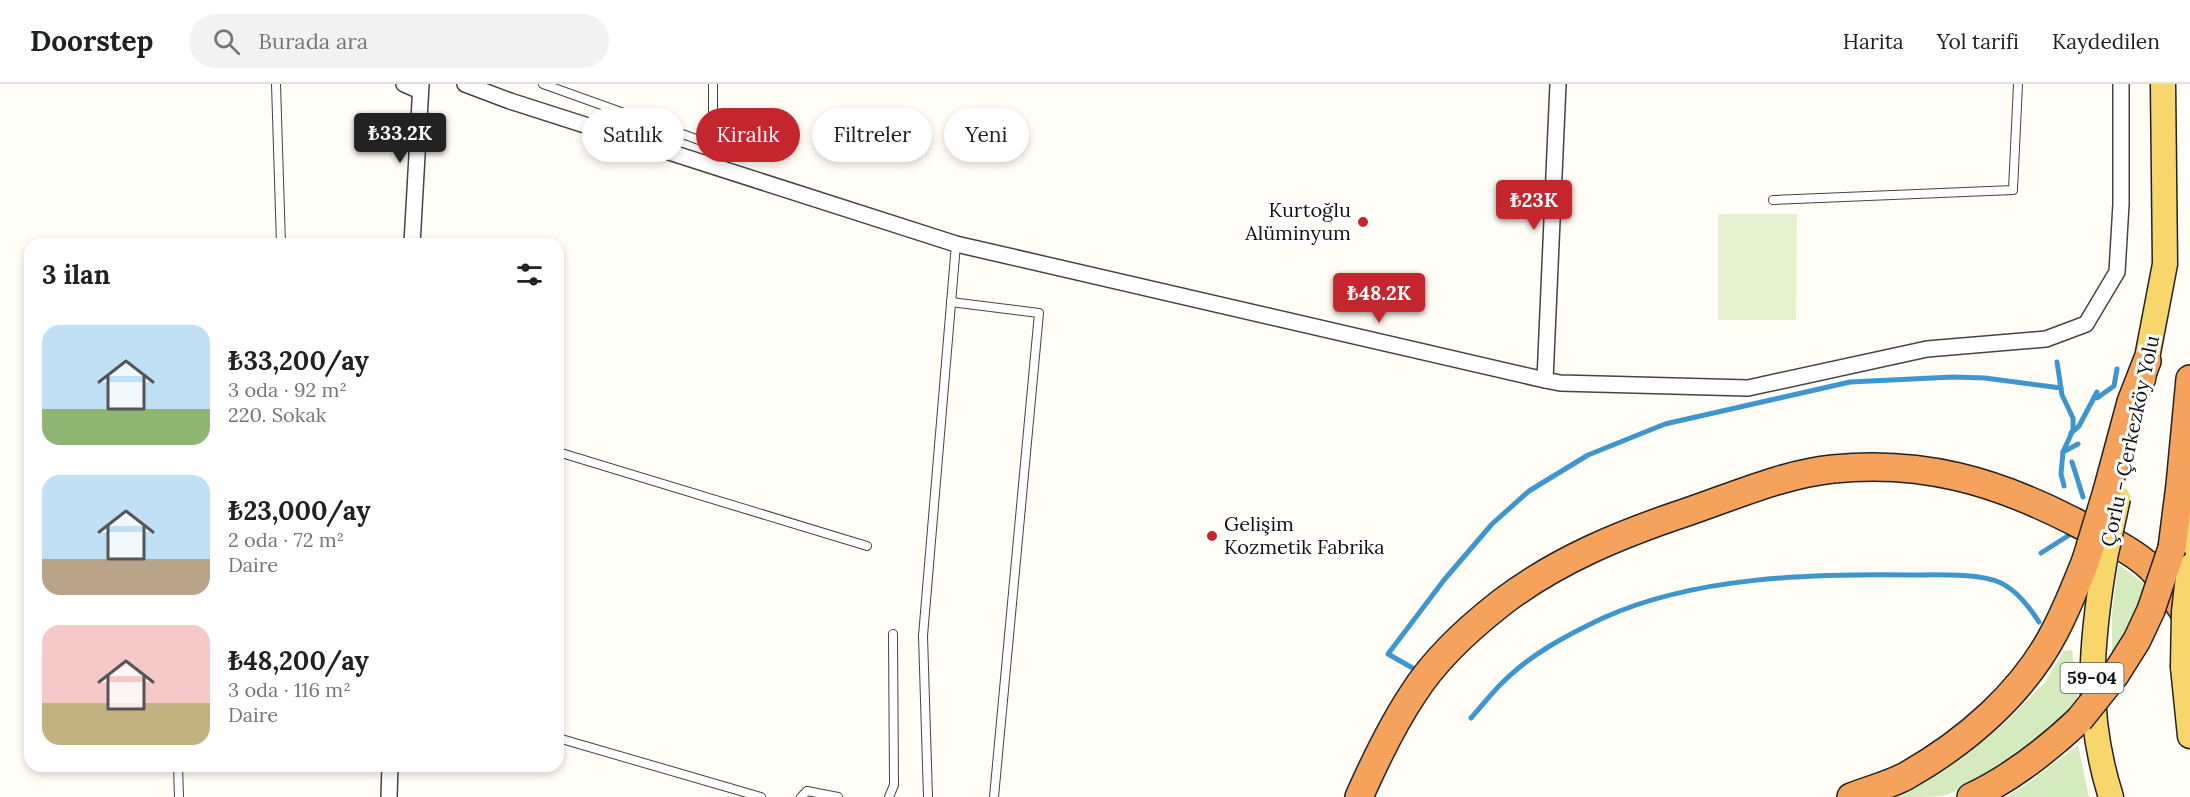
<!DOCTYPE html>
<html lang="tr">
<meta charset="utf-8">
<style>
body{margin:0;font-family:Lora,serif;background:#f2f2f2;color:#202124;height:100vh;display:flex;flex-direction:column;font-size:22px;white-space:nowrap}
*{box-sizing:border-box;margin:0}
p{font-size:20px;color:#757577}
.icon{flex:none;width:33px;height:33px;fill:none;stroke:currentColor;stroke-width:2;stroke-linecap:round;stroke-linejoin:round}
.map{position:relative;flex:1;overflow:hidden}
.details{position:absolute;left:24px;top:154px;width:540px;height:534px;display:flex;flex-direction:column;background:#fff;border-radius:18px;box-shadow:0 3px 9px #0003}
.details>*{flex:none}
.banner{position:absolute;left:582px;top:24px;width:570px;height:54px;display:flex;gap:12px}
.price{position:absolute;translate:-50% -51px;padding:0 14px;border-radius:6px;background:#c4262e;color:#fff;font-size:20px;line-height:39px;filter:drop-shadow(0 2px 3px #0008)}
.price::after{content:'';position:absolute;left:50%;top:36px;width:18px;height:14px;margin-left:-9px;background:inherit;clip-path:polygon(0 0,100% 0,50% 100%)}
.price.selected{background:#222;color:#fff}
ul{padding:0;list-style:none}
li{display:flex;align-items:center;gap:18px;height:150px;padding:0 18px}
li span{display:grid;place-items:center;flex:none;width:168px;height:120px;border-radius:18px;color:#555}
li>.icon{margin-inline-start:auto}
span .icon{width:72px;height:72px;fill:#fffc;stroke-width:1}
li b{font-size:26px}
h2{display:flex;justify-content:space-between;align-items:center;height:72px;padding:0 18px;font-size:26px}
.pill{padding:0 21px;border-radius:27px;background:#fff;box-shadow:0 3px 9px #0003;font-size:21px;line-height:54px}
.pill.selected{background:#c4262e;color:#fff}
header{display:flex;align-items:center;gap:36px;box-sizing:border-box;height:84px;padding:0 30px;background:#fff;border-bottom:2px solid #e0e0e0}
header strong{font-size:28px}
nav{display:flex;gap:33px;margin-inline-start:auto;font-size:21px}
.search{width:420px;height:54px;background:#f2f2f2;display:flex;align-items:center;gap:15px;box-sizing:border-box;padding:0 21px;border-radius:33px;color:#757577;font-size:22px}
.map>svg:first-child{display:block}
.green{fill:#d5ebbd}
.pitch{fill:#e6f2cf}
.lines{fill:none;stroke-linecap:round;stroke-linejoin:round}
.stream{stroke:#3f96cf;stroke-width:5}
.lane-casing{stroke:#444;stroke-width:10}
.street-casing{stroke:#444;stroke-width:18}
.primary-casing{stroke:#222;stroke-width:27}
.highway-casing{stroke:#222;stroke-width:30}
.lane{stroke:#fff;stroke-width:8}
.street{stroke:#fff;stroke-width:15}
.primary{stroke:#f9d66b;stroke-width:24}
.highway{stroke:#f5a25d;stroke-width:27}
.primary-bridge-casing{stroke:#222;stroke-width:27;stroke-linecap:butt}
.highway-bridge-casing{stroke:#222;stroke-width:30;stroke-linecap:butt}
.primary-bridge{stroke:#f9d66b;stroke-width:24}
.highway-bridge{stroke:#f5a25d;stroke-width:27}
.poi-dot{fill:#c4262e;stroke:#fff;stroke-width:2}
.labels{text-anchor:middle;stroke-width:6;stroke-linejoin:round;paint-order:stroke}
.shield{fill:#fff;stroke:#585858;stroke-width:1.5}
.shield-label{font-size:18px;font-weight:bold;fill:#111}
.poi-label{font-size:20px;fill:#111;stroke:#fff;text-anchor:end}
.street-label{font-size:20px;fill:#111;stroke:#fff}
</style>
<header>
<strong>Doorstep</strong>
<div class="search"><svg class="icon" aria-label="search" viewBox="0 0 24 24"><circle cx="10" cy="10" r="6"/><path d="M15 15l6 6"/></svg>Burada ara</div>
<nav><a>Harita</a><a>Yol tarifi</a><a>Kaydedilen</a></nav>
</header>
<div class="map">
<svg width="2190" height="713" viewBox="0 0 2190 713">
<rect width="100%" height="100%" fill="#fffdf5"/>
<g class="green">
<polygon points="2118,480 2149,503 2117,570 2112,569 2112,529"/>
<path d="M 2072,566 L 2078,619 C 2042,653 1990,699 1942,712 C 1928,713 1910,713 1896,713 L 1963,674 L 2004,640 L 2045,598 L 2064,567 Z"/>
<polygon points="2078,661 2089,713 2005,713 2024,702"/>
</g>
<polygon class="pitch" points="1718,130 1797,130 1796,236 1718,236"/>
<g class="lines">
<g class="stream">
<polyline points="2057,278 2062,311 2073,334 2073,346 2063,368"/>
<polyline points="2094,313 2097,314 2114,302 2117,285"/>
<polyline points="2071,349 2079,342 2097,308"/>
<polyline points="2072,378 2083,413"/>
<polyline points="2064,402 2061,390 2063,368 2078,360"/>
<polyline points="2041,469 2074,448"/>
<polyline points="1416,586 1388,570 1444,496 1492,440 1529,407 1588,371 1665,340 1850,298 1953,293 1985,294 2061,304"/>
<path d="M 1471,634 C 1481,623 1490,611 1501,600 C 1529,571 1567,551 1603,534 C 1696,492 1811,490 1911,491 C 1935,491 1979,489 2001,499 C 2016,506 2030,524 2039,538"/>
</g>
<g class="lane-casing">
<g id="lane">
<polyline points="276,0 281,160"/>
<polyline points="543,0 713,61 713,0"/>
<polyline points="1773,116 2013,106 2018,0"/>
<polyline points="951,218 1039,229 994,713"/>
<polyline points="558,368 867,462"/>
<polyline points="558,654 761,713"/>
<polyline points="178,682 179,713"/>
<polyline points="801,713 807,707 838,713"/>
<polyline points="889,713 894,701 893,550"/>
<polyline points="928,713 923,552 956,160"/>
</g>
</g>
<g class="street-casing">
<g id="street">
<polyline points="404,0 420,7"/>
<polyline points="465,0 510,17 956,160 1545,296 1560,299 1748,304 1927,265 2046,255 2086,240 2117,188 2121,120 2121,0"/>
<polyline points="412,160 421,0"/>
<polyline points="1545,296 1558,0"/>
<polyline points="389,713 390,682"/>
</g>
</g>
<g class="primary-casing">
<g id="primary">
<polyline points="2143,295 2165,180 2163,0"/>
<path d="M 2105,474 C 2091,559 2084,628 2111,713"/>
<polyline points="2189,483 2190,405"/>
<polyline points="2183,583 2190,652"/>
</g>
</g>
<g class="highway-casing">
<g id="highway">
<polyline points="2107,407 2131,318 2147,277"/>
<polyline points="2172,464 2180,401 2190,295"/>
<polyline points="2115,591 2137,556 2151,526"/>
<path d="M 1359,713 C 1375,677 1391,643 1413,610 C 1435,575 1469,544 1501,519 C 1557,476 1621,450 1687,428 C 1734,412 1784,390 1833,385 C 1922,376 1995,397 2073,437 C 2097,450 2131,465 2151,484 C 2166,500 2178,519 2190,537"/>
<path d="M 1851,713 C 1869,706 1889,701 1906,692 C 1966,658 2023,609 2055,547 C 2067,524 2077,499 2086,476"/>
<path d="M 1971,713 C 2012,694 2046,667 2079,636"/>
</g>
</g>
<use href="#lane" class="lane"/>
<use href="#street" class="street"/>
<use href="#primary" class="primary"/>
<use href="#highway" class="highway"/>
<g class="primary-bridge-casing">
<g id="primary-bridge">
<polyline points="2105,474 2118,414"/>
<polyline points="2183,583 2184,528 2189,483"/>
</g>
</g>
<g class="highway-bridge-casing">
<g id="highway-bridge">
<polyline points="2086,476 2107,407"/>
<polyline points="2151,526 2172,464"/>
<polyline points="2079,636 2115,591"/>
</g>
</g>
<use href="#primary-bridge" class="primary-bridge"/>
<use href="#highway-bridge" class="highway-bridge"/>
</g>
<g class="poi-dot">
<circle cx="1363" cy="138" r="6"/>
<circle cx="1212" cy="452" r="6"/>
</g>
<g class="labels">
<rect class="shield" x="2060.5" y="579" width="63" height="30" rx="4.5"/>
<g class="shield-label">
<text x="2092" y="600">59-04</text>
</g>
<g class="poi-label">
<text x="1351" y="133">Kurtoğlu<tspan x="1351" dy="23">Alüminyum</tspan></text>
<text x="1224" y="447" text-anchor="start">Gelişim<tspan x="1224" dy="23">Kozmetik Fabrika</tspan></text>
</g>
<g class="street-label">
<text transform="translate(2130 357) rotate(-78)" y="7">Çorlu - Çerkezköy Yolu</text>
</g>
</g>
</svg>
<b class="price selected" style="left:400px;top:80px">₺33.2K</b>
<b class="price" style="left:1534px;top:147px">₺23K</b>
<b class="price" style="left:1379px;top:240px">₺48.2K</b>
<div class="banner">
<a class="pill">Satılık</a>
<a class="pill selected">Kiralık</a>
<a class="pill">Filtreler</a>
<a class="pill">Yeni</a>
</div>
<section class="details">
<h2>3 ilan<svg class="icon" aria-label="filters" viewBox="0 0 24 24"><path d="M4 7h16M4 17h16"/><circle cx="9" cy="7" r="2"/><circle cx="15" cy="17" r="2"/></svg></h2>
<ul>
<li><span style="background:linear-gradient(#bfe0f5 70%,#8fb573 0)"><svg class="icon" aria-label="home" viewBox="0 0 24 24"><path d="M3 11l9-7 9 7M6 9v11h12V9"/></svg></span><div><b>₺33,200/ay</b><p>3 oda · 92 m²</p><p>220. Sokak</p></div></li>
<li><span style="background:linear-gradient(#bfe0f5 70%,#b9a48a 0)"><svg class="icon" aria-label="home" viewBox="0 0 24 24"><path d="M3 11l9-7 9 7M6 9v11h12V9"/></svg></span><div><b>₺23,000/ay</b><p>2 oda · 72 m²</p><p>Daire</p></div></li>
<li><span style="background:linear-gradient(#f6c9c9 65%,#c2b280 0)"><svg class="icon" aria-label="home" viewBox="0 0 24 24"><path d="M3 11l9-7 9 7M6 9v11h12V9"/></svg></span><div><b>₺48,200/ay</b><p>3 oda · 116 m²</p><p>Daire</p></div></li>
</ul>
</section>
</div>
